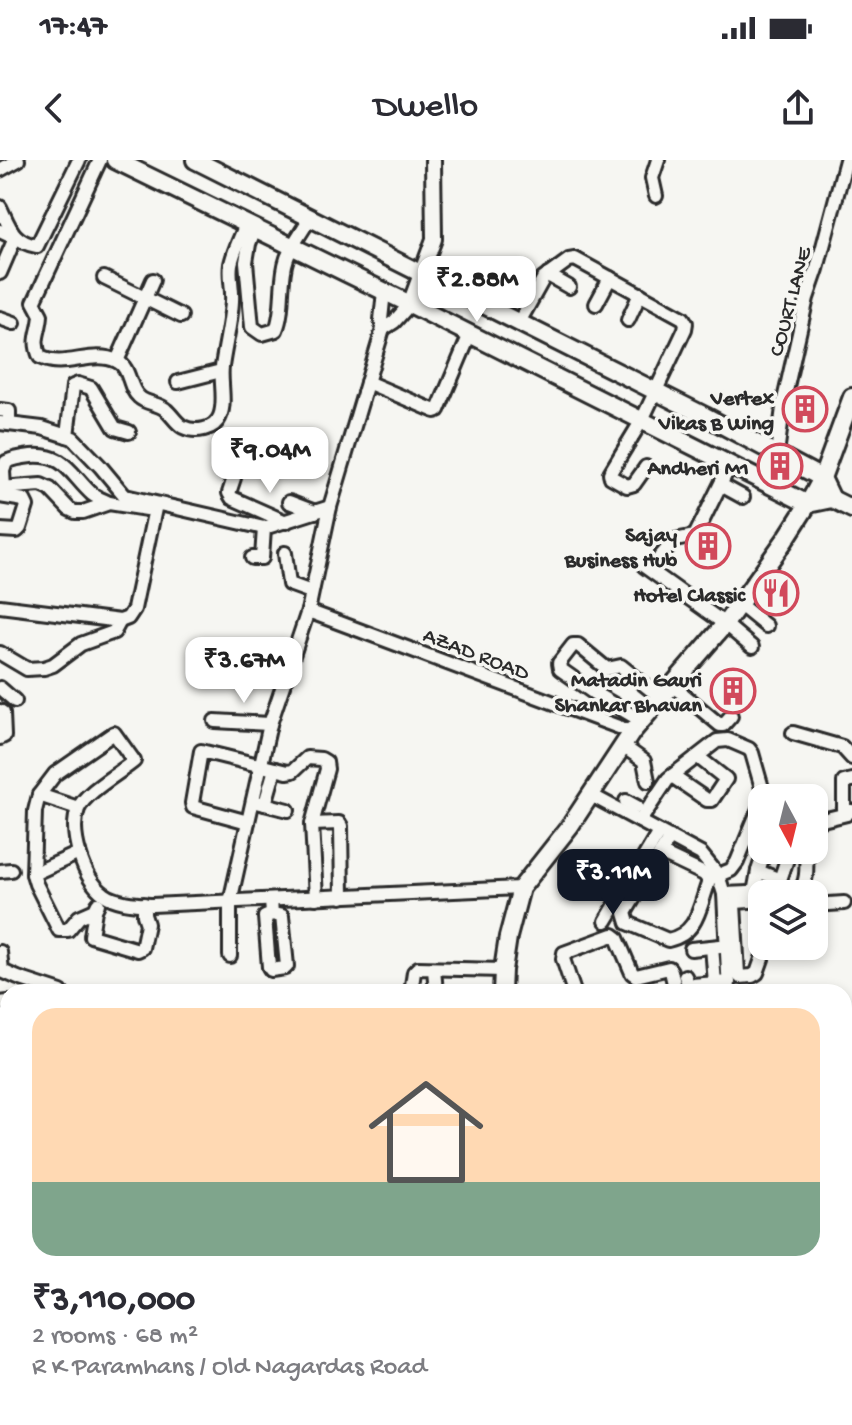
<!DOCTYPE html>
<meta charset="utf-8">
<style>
body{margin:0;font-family:"Gochi Hand",sans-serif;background:#f2f2f3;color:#2b2b33;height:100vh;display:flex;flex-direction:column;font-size:30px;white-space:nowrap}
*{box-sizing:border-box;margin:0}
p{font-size:26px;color:#7c7c81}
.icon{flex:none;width:44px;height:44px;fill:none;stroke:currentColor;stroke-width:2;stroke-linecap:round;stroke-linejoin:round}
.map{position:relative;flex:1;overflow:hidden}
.side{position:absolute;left:0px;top:824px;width:852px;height:442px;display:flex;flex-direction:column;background:#fff;border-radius:24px 24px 0 0;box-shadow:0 4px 12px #0003}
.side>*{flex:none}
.needle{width:52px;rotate:173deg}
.controls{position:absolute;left:748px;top:624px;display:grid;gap:16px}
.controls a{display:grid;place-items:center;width:80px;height:80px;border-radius:16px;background:#fff;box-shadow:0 4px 12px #0003;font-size:40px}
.price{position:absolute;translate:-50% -68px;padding:0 18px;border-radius:16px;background:#fff;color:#222;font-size:26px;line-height:52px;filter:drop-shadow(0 2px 4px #0008)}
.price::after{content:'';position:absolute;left:50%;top:48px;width:24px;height:18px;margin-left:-12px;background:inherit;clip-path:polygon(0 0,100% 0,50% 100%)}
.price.current{background:#111827;color:#fff}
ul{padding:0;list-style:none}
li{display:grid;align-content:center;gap:16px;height:424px;padding:0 32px}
li span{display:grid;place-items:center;height:248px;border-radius:24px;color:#555}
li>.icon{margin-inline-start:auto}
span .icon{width:144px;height:144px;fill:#fffc;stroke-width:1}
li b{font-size:34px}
.status{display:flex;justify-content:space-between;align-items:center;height:56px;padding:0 40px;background:#fff;direction:ltr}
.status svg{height:22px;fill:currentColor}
header{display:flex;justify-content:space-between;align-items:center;height:104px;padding:0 32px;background:#fff;font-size:36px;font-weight:600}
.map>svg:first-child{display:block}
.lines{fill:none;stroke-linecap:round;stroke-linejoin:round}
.minor-casing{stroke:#2b2b2b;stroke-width:18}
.tertiary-casing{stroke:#2b2b2b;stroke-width:20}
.secondary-casing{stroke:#2b2b2b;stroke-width:22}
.minor{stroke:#f6f6f2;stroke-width:12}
.tertiary{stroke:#f6f6f2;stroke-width:14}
.secondary{stroke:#f6f6f2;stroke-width:16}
.labels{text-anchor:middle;stroke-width:7;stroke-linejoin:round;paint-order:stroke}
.street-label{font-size:22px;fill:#2b2b2b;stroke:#f6f6f2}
.poi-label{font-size:22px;font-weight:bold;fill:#2b2b2b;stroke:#f6f6f2;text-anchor:end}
</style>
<div class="status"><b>17:47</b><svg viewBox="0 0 49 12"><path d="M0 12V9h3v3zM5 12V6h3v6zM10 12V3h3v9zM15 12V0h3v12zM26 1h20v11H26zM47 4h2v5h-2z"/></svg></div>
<header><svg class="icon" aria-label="back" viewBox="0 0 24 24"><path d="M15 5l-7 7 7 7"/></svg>Dwello<svg class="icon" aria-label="share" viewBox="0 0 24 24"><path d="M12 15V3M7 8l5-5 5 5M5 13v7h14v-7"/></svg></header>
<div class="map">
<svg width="852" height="1265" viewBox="0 0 852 1265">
<rect width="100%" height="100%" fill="#f6f6f2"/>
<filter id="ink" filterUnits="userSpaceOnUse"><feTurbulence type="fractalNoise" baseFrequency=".0125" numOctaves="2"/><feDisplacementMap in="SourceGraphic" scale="16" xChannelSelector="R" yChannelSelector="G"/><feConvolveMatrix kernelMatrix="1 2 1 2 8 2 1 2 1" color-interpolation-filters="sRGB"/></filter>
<g filter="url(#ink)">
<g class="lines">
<g class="minor-casing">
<g id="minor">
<path d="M 100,0 L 34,142 L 41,155 C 40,173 32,179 40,197 C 64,210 92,189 117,201 C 131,208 128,228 139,237 C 146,244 159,243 166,250 C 172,255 176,263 183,267 C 195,273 215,270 220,256 C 226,242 220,222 222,207 C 225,185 231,163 232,141 C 233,128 229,117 231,104 C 234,90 241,77 246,64"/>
<polyline points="0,10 18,0"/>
<polyline points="656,36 652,18 658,0"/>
<path d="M 0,47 C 10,68 13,82 37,86 L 79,0"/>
<path d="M 255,68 L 249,84 L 246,102 L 252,167 L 262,174 L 276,170 C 285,149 279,120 287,98 C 292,84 303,70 310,58"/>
<polyline points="0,71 15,78 0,113"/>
<polyline points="548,115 569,127"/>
<polyline points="104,118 181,156"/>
<polyline points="596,144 610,118"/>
<polyline points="0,158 14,163"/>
<polyline points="628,160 640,134"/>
<polyline points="519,162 543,119 569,100 575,99 683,158 686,163 685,169 642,260 610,313 611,317 627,326 634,324 646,307"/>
<polyline points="383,169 394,162 410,144"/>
<polyline points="117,201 153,120"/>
<polyline points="178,222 221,211"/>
<polyline points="367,222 435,251 438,250 470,174"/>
<polyline points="0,250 9,251 9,264"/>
<polyline points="0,263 42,268 73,278 100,306 125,336 264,368 330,347"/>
<polyline points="67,276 73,226 78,224 91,228 115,268 129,272"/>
<polyline points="777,294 784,240 807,138 817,109 846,0"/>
<polyline points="234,318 229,333 232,338 286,362"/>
<polyline points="721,325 743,337"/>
<polyline points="0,328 41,325 50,329 69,349 75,352 83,352 109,343 147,349"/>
<path d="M 4,328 L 3,311 L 6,302 C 14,298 22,297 31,296 C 65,293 71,315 92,334 C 97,338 103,340 109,343"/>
<polyline points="0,336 24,340 27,346 20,368 17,371 0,370"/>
<polyline points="289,342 315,352"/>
<polyline points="285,393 289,424 311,432"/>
<polyline points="660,397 675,380 695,376 730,305"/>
<polyline points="252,398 262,398 264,368"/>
<polyline points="644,406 725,464 752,487"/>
<polyline points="739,444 766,466"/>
<polyline points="0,446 120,461 128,458 134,449 156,344"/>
<polyline points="308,451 632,572"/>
<polyline points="0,493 27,509 44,508 53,505 81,484 114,472 120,461"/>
<polyline points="672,525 720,565 723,565 731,556"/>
<polyline points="0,528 15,541"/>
<polyline points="0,551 3,553 4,576 0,578"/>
<polyline points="215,561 270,564"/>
<polyline points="642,561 594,533 560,509 559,503 573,485 578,485 607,509 621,506 661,538"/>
<polyline points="793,573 842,587 852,598"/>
<polyline points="623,586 644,601 648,621"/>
<polyline points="672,616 707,640 712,640 726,619 698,597"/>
<polyline points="852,620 844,622 844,649 846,651 852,651"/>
<polyline points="39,635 35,651 33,714 79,693"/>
<polyline points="591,635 701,694 718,715 724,734 729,832"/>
<polyline points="253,641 288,650"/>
<polyline points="626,641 637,647"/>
<polyline points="265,644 275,609"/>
<path d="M 78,648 L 39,635 L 55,614 L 114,573 L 134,601 C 120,613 85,632 78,649 C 69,673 83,719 104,734 C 116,743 137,744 152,745 L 521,728"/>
<polyline points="640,661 668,619 717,581 728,580 749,589 752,593 762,628 761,644 737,702 731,710 708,719"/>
<polyline points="248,662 193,647 192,643 201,591 287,612 293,611 307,598 321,599 326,602 327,609 312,664 316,738"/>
<polyline points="814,662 847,654"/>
<polyline points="312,664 339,663 341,666 342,737"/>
<path d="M 660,693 L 704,714 L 708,719 L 708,724 C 699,749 697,774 668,780 L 628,763 L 625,753 L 670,677"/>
<polyline points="0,711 11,710"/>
<polyline points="758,711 778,719 781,717 790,690"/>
<polyline points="33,714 36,724 59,770 68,770 79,757 95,750 98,744"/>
<polyline points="754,733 758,711 765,690"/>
<path d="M 724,734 L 799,731 C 809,721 806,703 806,690"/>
<polyline points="271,740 272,754 265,757 269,807 271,810 285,808 287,806 282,756 272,754"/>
<polyline points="762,740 736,742 734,744 738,814 740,817 752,816 757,813 763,796 763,786"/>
<polyline points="814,745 844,743"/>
<polyline points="95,750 91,776 138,790 142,788 147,764 144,755 144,744"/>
<polyline points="606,761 659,672"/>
<polyline points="712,787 715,823"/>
<polyline points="691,789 720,786"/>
<polyline points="0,792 2,811 18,818 61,832"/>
<polyline points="230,796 230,742 270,564 308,451 330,347 383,169 381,160 384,131"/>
<polyline points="434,809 436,832"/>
<polyline points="685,816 688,823 692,825 729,822"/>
<polyline points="411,832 414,812 418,808 503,810"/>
<polyline points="574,832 563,799 564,793 613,775 617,778 632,813 636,816 669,808 671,811 676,832"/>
<polyline points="0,843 8,842"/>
<polyline points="844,860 852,859"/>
<polyline points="0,897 8,898"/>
<polyline points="63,1258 64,1265"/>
<polyline points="277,1258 291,1265"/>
<polyline points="495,1258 519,1265"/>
<polyline points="565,1258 566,1265"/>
<polyline points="753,1258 754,1265"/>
<polyline points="4,1262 24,1258"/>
<polyline points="305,1265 319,1263 324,1258"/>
<polyline points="786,1265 852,1260"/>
</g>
</g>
<g class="tertiary-casing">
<g id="tertiary">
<polyline points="410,144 434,79 433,0"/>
<polyline points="472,1265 473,1258"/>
</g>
</g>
<g class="secondary-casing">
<g id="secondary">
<polyline points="115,0 410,144 808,344 832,339 852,349"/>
<polyline points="195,0 705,256 818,316 822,318 832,339"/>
<polyline points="502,832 503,810 508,777 521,728 570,666 632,572 725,464 785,380 808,344 822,318 852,237"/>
<polyline points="0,1086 8,1083"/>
<polyline points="844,1086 852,1088"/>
<polyline points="844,1107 852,1110"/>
</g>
</g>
<use href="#minor" class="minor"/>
<use href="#tertiary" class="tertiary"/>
<use href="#secondary" class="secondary"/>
</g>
</g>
<defs>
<g id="building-ring" transform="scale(2.3)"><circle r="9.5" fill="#f6f6f2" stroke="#d1495b" stroke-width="1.5"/><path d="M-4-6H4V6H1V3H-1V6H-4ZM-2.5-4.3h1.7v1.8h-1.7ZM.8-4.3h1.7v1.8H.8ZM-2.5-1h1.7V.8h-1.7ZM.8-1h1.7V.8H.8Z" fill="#d1495b"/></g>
<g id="restaurant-ring" transform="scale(2.3)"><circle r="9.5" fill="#f6f6f2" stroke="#d1495b" stroke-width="1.5"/><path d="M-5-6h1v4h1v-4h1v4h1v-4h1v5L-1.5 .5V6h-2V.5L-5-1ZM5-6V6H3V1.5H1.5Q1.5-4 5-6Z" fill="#d1495b"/></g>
</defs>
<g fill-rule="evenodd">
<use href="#building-ring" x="805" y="249"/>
<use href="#building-ring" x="780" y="306"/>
<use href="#building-ring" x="708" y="386"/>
<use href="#restaurant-ring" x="776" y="433"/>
<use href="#building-ring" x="733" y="531"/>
</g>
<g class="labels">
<g class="street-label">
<text transform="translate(788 141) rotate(-75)" y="8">COURT LANE</text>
<text transform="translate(477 492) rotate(21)" y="8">AZAD ROAD</text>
</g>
<g class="poi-label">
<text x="774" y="244">Vertex<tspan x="774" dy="25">Vikas B Wing</tspan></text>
<text x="749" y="314">Andheri M1</text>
<text x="677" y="381">Sajay<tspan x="677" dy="25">Business Hub</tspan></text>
<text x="745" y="441">Hotel Classic</text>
<text x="702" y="526">Matadin Gauri<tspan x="702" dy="25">Shankar Bhavan</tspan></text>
</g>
</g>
</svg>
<div class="controls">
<a><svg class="needle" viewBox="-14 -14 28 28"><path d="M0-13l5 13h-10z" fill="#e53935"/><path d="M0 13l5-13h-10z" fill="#7c7c81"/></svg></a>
<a><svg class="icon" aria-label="layers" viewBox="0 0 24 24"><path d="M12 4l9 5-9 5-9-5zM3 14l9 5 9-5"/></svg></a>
</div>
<b class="price" style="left:477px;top:164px">₹2.88M</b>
<b class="price" style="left:270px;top:335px">₹9.04M</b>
<b class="price" style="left:244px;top:545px">₹3.67M</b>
<b class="price current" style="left:613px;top:757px">₹3.11M</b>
<section class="side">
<ul>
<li><span style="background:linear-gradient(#ffd9b3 70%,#7fa58c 0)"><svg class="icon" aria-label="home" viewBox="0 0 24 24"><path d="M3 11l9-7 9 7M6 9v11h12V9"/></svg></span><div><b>₹3,110,000</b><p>2 rooms · 68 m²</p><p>R K Paramhans / Old Nagardas Road</p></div></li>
</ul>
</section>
</div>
